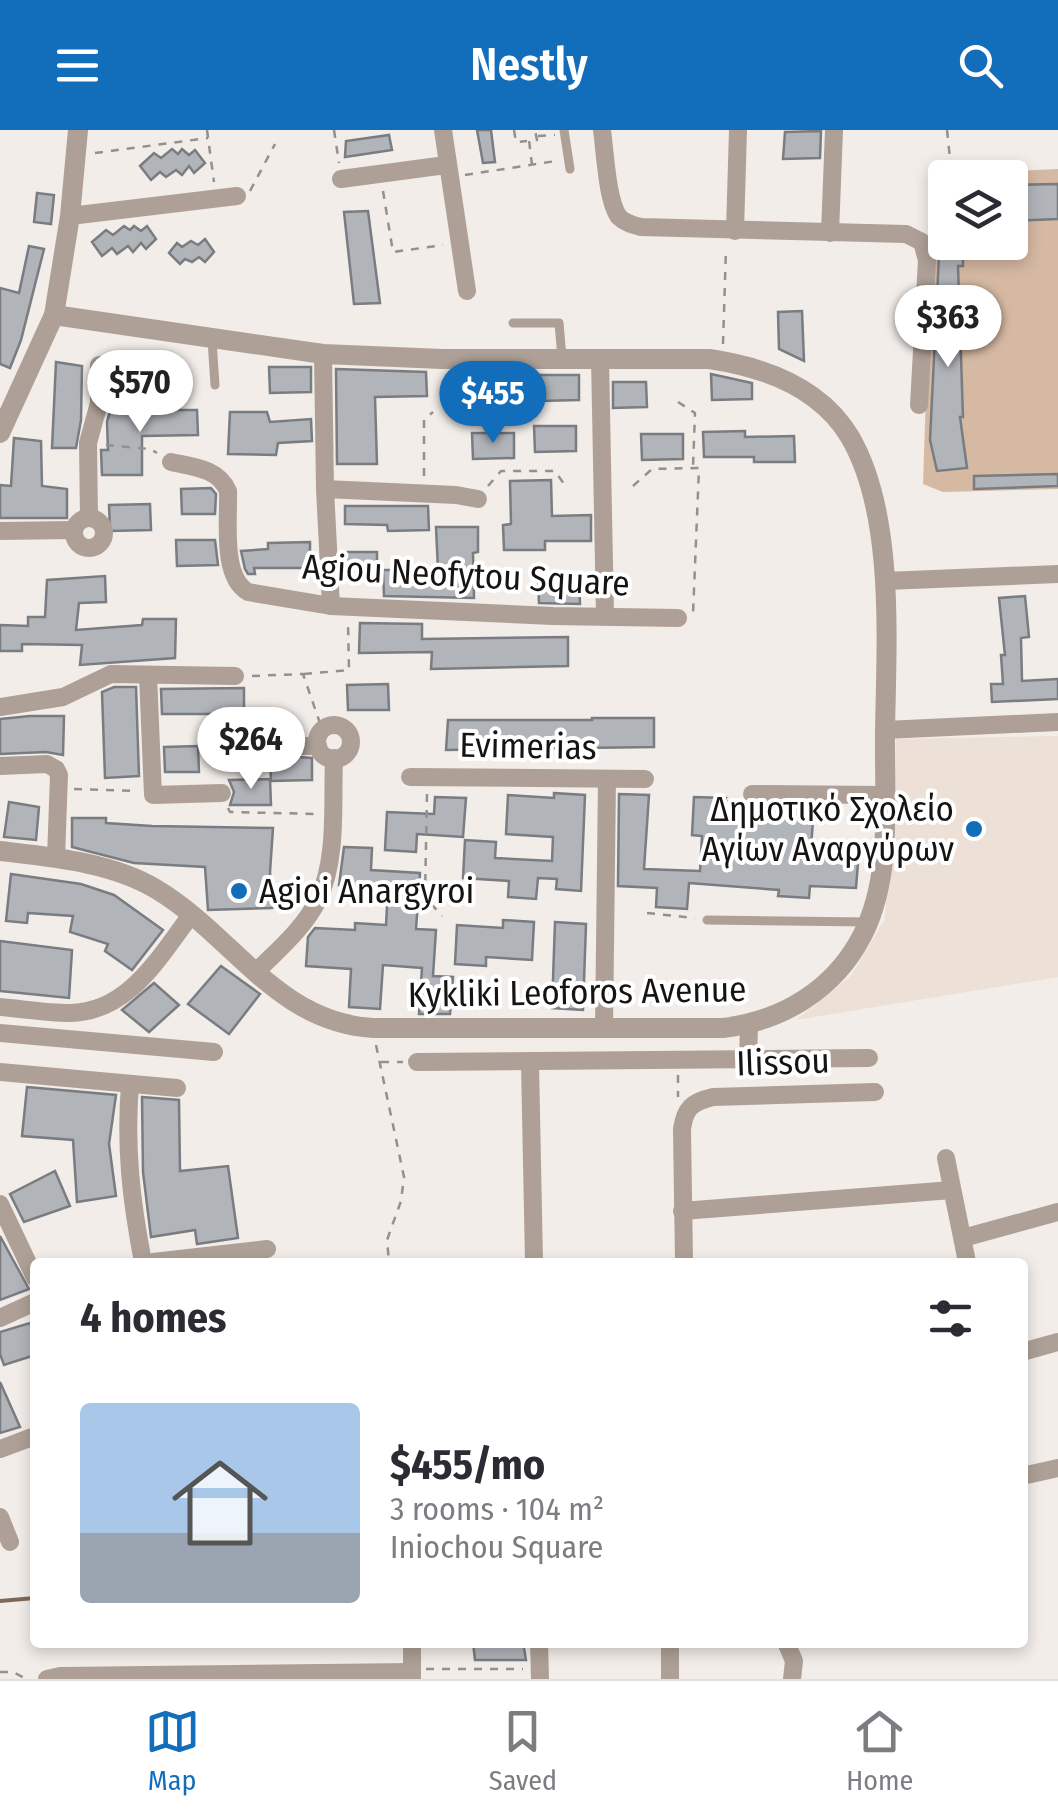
<!DOCTYPE html>
<meta charset="utf-8">
<style>
body{margin:0;font-family:"Fira Sans Condensed",sans-serif;background:#f7f7f7;color:#2b2b33;height:100vh;display:flex;flex-direction:column;font-size:38px;white-space:nowrap}
*{box-sizing:border-box;margin:0}
p{font-size:32px;color:#7c7c81}
.icon{flex:none;width:55px;height:55px;fill:none;stroke:currentColor;stroke-width:2;stroke-linecap:round;stroke-linejoin:round}
.map{position:relative;flex:1;overflow:hidden}
.drawer{position:absolute;left:30px;top:1128px;width:998px;height:390px;display:flex;flex-direction:column;background:#fff;border-radius:10px;box-shadow:0 5px 15px #0003}
.drawer>*{flex:none}
.controls{position:absolute;left:928px;top:30px;display:grid;gap:20px}
.controls a{display:grid;place-items:center;width:100px;height:100px;border-radius:10px;background:#fff;box-shadow:0 5px 15px #0003;font-size:50px}
.price{position:absolute;translate:-50% -85px;padding:0 22px;border-radius:35px;background:#fff;color:#222;font-size:32px;line-height:65px;filter:drop-shadow(0 2px 5px #0008)}
.price::after{content:'';position:absolute;left:50%;top:60px;width:30px;height:22px;margin-left:-15px;background:inherit;clip-path:polygon(0 0,100% 0,50% 100%)}
.price.on{background:#126ebb;color:#fff}
ul{padding:0;list-style:none}
li{display:flex;align-items:center;gap:30px;height:250px;padding:0 50px}
li+li{border-top:2px solid #e1e1e2}
li span{display:grid;place-items:center;flex:none;width:280px;height:200px;border-radius:10px;color:#555}
li>.icon{margin-inline-start:auto}
span .icon{width:120px;height:120px;fill:#fffc;stroke-width:1}
li b{font-size:42px}
h2{display:flex;justify-content:space-between;align-items:center;height:120px;padding:0 50px;font-size:42px}
header{display:flex;justify-content:space-between;align-items:center;height:130px;padding:0 50px;background:#126ebb;color:#fff;font-size:45px;font-weight:600}
.tabs{display:flex;justify-content:space-around;align-items:center;height:140px;border-top:2px solid #e1e1e2;background:#fff;font-size:28px;color:#7c7c81}
.tabs a{display:grid;justify-items:center;gap:5px}
.tabs .on{color:#126ebb}
.map>svg:first-child{display:block}
.built{fill:#ece0d7}
.green{fill:#d6b9a3}
.lines{fill:none;stroke-linecap:round;stroke-linejoin:round}
.stream{stroke:#7e6959;stroke-width:4}
.building{fill:#b1b4b9;stroke:#797c80;stroke-width:2.5}
.path{stroke:#94908d;stroke-width:2.5;stroke-dasharray:8 8;stroke-linecap:butt}
.service{stroke:#aea096;stroke-width:9}
.minor{stroke:#aea096;stroke-width:18}
.tertiary{stroke:#aea096;stroke-width:20}
.poi-dot{fill:#126ebb;stroke:#fff;stroke-width:4}
.labels{text-anchor:middle;stroke-width:8;stroke-linejoin:round;paint-order:stroke}
.street-label{font-size:35px;fill:#151412;stroke:#fff}
.poi-label{font-size:35px;fill:#151412;stroke:#fff;text-anchor:end}
</style>
<header><svg class="icon" aria-label="menu" viewBox="0 0 24 24"><path d="M4 6h16M4 12h16M4 18h16"/></svg>Nestly<svg class="icon" aria-label="search" viewBox="0 0 24 24"><circle cx="10" cy="10" r="6"/><path d="M15 15l6 6"/></svg></header>
<div class="map">
<svg width="1058" height="1549" viewBox="0 0 1058 1549">
<rect width="100%" height="100%" fill="#f2ede9"/>
<polygon class="built" points="1058,606 1058,847 796,890 851,846 885,789 896,609"/>
<polygon class="green" points="1058,39 1058,359 943,362 923,354 930,142 945,82 945,112 1010,112 1010,48 954,47 954,44"/>
<g class="lines">
<polyline class="stream" points="0,1471 35,1468"/>
</g>
<g class="building">
<polygon points="477,0 491,0 495,32 483,33"/>
<polygon points="821,1 820,28 783,29 785,2"/>
<polygon points="389,5 392,20 345,27 346,11"/>
<polygon points="172,19 178,24 182,19 189,25 195,20 205,33 194,43 189,36 182,45 176,40 166,47 160,42 151,50 140,36 154,23 161,28"/>
<polygon points="1058,54 1058,89 1010,91 1010,55"/>
<polygon points="37,63 54,65 51,94 34,92"/>
<polygon points="368,81 380,173 354,174 344,82"/>
<polygon points="124,96 130,100 134,96 141,101 147,96 156,109 146,119 141,113 133,122 128,116 117,124 112,118 102,126 92,112 106,100 113,105"/>
<polygon points="205,109 214,122 205,132 199,127 192,132 185,129 180,134 169,123 177,113 182,117 191,111 198,115"/>
<polygon points="29,116 44,119 21,210 10,238 0,234 0,158 19,163"/>
<polygon points="943,123 963,123 963,136 958,136 963,287 960,287 967,338 937,341 930,310 939,125"/>
<polygon points="802,181 804,231 779,219 778,182"/>
<polygon points="56,232 82,236 81,290 76,318 52,318"/>
<polygon points="269,237 311,237 311,262 270,263"/>
<polygon points="336,239 426,242 427,266 375,267 377,334 337,334"/>
<polygon points="711,244 752,253 752,269 712,270"/>
<polygon points="518,245 518,271 477,271 476,246"/>
<polygon points="537,245 579,245 579,270 539,271"/>
<polygon points="613,252 646,252 647,277 613,278"/>
<polygon points="148,277 148,280 197,280 198,305 142,306 142,345 102,345 101,320 108,320 107,292 111,278"/>
<polygon points="230,282 267,282 270,292 311,289 312,311 278,313 276,325 228,324"/>
<polygon points="534,296 576,296 576,321 535,322"/>
<polygon points="745,301 745,307 794,306 795,332 754,332 754,327 704,327 703,302"/>
<polygon points="472,303 514,303 514,328 473,329"/>
<polygon points="641,304 683,304 683,329 642,330"/>
<polygon points="14,308 41,311 42,356 67,359 67,388 0,388 0,355 11,356"/>
<polygon points="1058,344 1058,356 974,359 974,346"/>
<polygon points="551,350 552,386 591,385 591,411 545,411 545,420 504,420 503,395 511,394 510,351"/>
<polygon points="211,358 216,364 215,384 182,384 181,359"/>
<polygon points="150,374 151,400 110,401 109,375"/>
<polygon points="345,376 428,376 429,400 388,401 387,395 345,394"/>
<polygon points="436,397 478,397 478,422 473,423 474,468 384,466 383,440 438,440"/>
<polygon points="176,410 215,410 218,435 177,436"/>
<polygon points="310,412 310,438 254,438 255,444 248,444 245,439 241,421 268,419 268,413"/>
<polygon points="341,422 377,422 377,447 342,447"/>
<polygon points="105,446 106,472 79,473 76,500 142,495 143,489 176,489 175,528 80,535 82,515 22,514 22,521 0,521 0,495 28,496 28,487 45,487 47,450"/>
<polygon points="538,449 579,449 580,474 539,473"/>
<polygon points="1025,466 1029,507 1021,508 1022,551 1058,549 1058,569 992,572 991,554 1003,554 1001,525 1005,525 999,468"/>
<polygon points="360,493 422,494 422,509 568,507 568,536 431,539 432,522 359,523"/>
<polygon points="388,554 389,580 348,580 347,555"/>
<polygon points="114,557 136,557 139,646 105,648 102,562"/>
<polygon points="244,558 244,592 274,592 274,617 233,618 232,584 162,584 161,559"/>
<polygon points="30,586 64,586 63,625 46,622 0,624 0,589"/>
<polygon points="592,588 654,588 654,617 446,620 448,590 592,590"/>
<polygon points="198,616 199,642 165,642 164,617"/>
<polygon points="270,625 312,628 312,650 271,651"/>
<polygon points="270,649 271,675 230,675 234,662 229,650"/>
<polygon points="554,663 585,665 581,761 556,759 557,749 538,748 536,769 508,767 509,751 463,748 465,710 496,712 495,728 552,731 553,707 506,704 508,665 554,668"/>
<polygon points="619,664 649,665 644,739 700,741 702,706 692,705 694,667 726,668 725,671 743,672 752,676 814,677 811,718 859,720 856,758 810,756 809,768 778,766 779,760 689,753 687,779 656,777 657,758 618,756"/>
<polygon points="435,667 466,668 463,707 417,704 416,722 385,720 387,682 434,684"/>
<polygon points="9,672 39,677 36,710 4,707"/>
<polygon points="72,688 106,688 106,693 152,696 273,698 270,742 272,778 208,780 205,737 134,733 72,717"/>
<polygon points="344,717 372,718 371,740 420,743 416,799 436,800 433,846 453,847 450,884 419,884 422,838 383,835 380,879 349,877 351,839 306,836 308,807 315,798 355,800 355,793 386,795 388,758 339,755"/>
<polygon points="11,744 81,754 114,765 163,800 132,840 105,821 108,814 70,802 73,786 28,783 27,793 6,791"/>
<polygon points="503,790 534,792 532,830 486,827 486,836 455,834 457,795 503,798"/>
<polygon points="555,792 586,794 583,880 552,878"/>
<polygon points="0,811 72,820 69,868 0,861"/>
<polygon points="221,836 260,864 229,904 188,874"/>
<polygon points="154,853 179,875 149,902 122,880"/>
<polygon points="27,957 116,965 109,1014 116,1066 77,1072 73,1010 22,1006"/>
<polygon points="142,967 179,970 180,1041 228,1036 238,1108 197,1114 195,1100 151,1107 143,1042"/>
<polygon points="55,1041 70,1076 24,1092 10,1064"/>
<polygon points="0,1106 29,1159 0,1170"/>
<polygon points="30,1193 35,1207 35,1225 4,1235 0,1224 0,1202"/>
<polygon points="0,1252 20,1297 0,1303"/>
<polygon points="473,1512 523,1512 526,1530 475,1530"/>
</g>
<g class="lines">
<g class="path">
<polyline points="207,0 214,52"/>
<polyline points="334,0 339,33"/>
<polyline points="514,0 516,12 527,11"/>
<polyline points="947,0 952,48"/>
<polyline points="538,6 555,5"/>
<polyline points="95,23 208,8"/>
<polyline points="532,35 529,10 537,10 535,0"/>
<polyline points="465,45 556,31"/>
<polyline points="250,61 275,14"/>
<polyline points="383,61 393,122 443,115"/>
<polyline points="938,111 945,99"/>
<polyline points="723,214 726,118"/>
<polyline points="678,272 695,283 693,337"/>
<polyline points="106,315 150,319 157,323"/>
<polyline points="424,346 424,290 433,282"/>
<polyline points="488,356 501,341 555,341 566,357"/>
<polyline points="633,356 652,339 699,338 693,484"/>
<polyline points="304,544 349,540 348,493"/>
<polyline points="252,546 303,544 322,599"/>
<polyline points="74,659 136,661"/>
<polyline points="427,664 425,767 442,786"/>
<polyline points="228,678 230,682 318,684"/>
<polyline points="647,783 695,788"/>
<polyline points="376,915 404,1047 401,1071 387,1110 389,1132"/>
<polyline points="381,932 403,932"/>
<polyline points="678,945 678,967"/>
<polyline points="426,1539 523,1539"/>
<polyline points="0,1542 13,1542 26,1549"/>
</g>
<g class="service">
<polyline points="564,0 570,39"/>
<polyline points="513,193 559,193 562,228"/>
<polyline points="212,210 215,255"/>
<polyline points="707,790 868,792"/>
</g>
<g class="minor">
<polyline points="443,0 467,161"/>
<path d="M 602,0 C 605,21 607,71 619,87 C 625,93 633,95 641,97 L 906,104 L 922,112 L 927,130 L 919,275"/>
<polyline points="341,49 446,35"/>
<polyline points="70,86 237,66"/>
<polyline points="735,101 738,0"/>
<polyline points="830,103 834,0"/>
<polyline points="323,224 325,359 331,476"/>
<polyline points="600,228 605,486"/>
<path d="M 171,332 C 193,337 218,338 228,361 C 229,390 221,447 248,462 L 331,476 L 553,486 L 678,488"/>
<polyline points="325,359 456,365 478,369"/>
<polyline points="89,388 88,313 99,273 99,235"/>
<circle cx="89" cy="403" r="15"/>
<polyline points="0,401 74,400"/>
<polyline points="885,451 1058,444"/>
<polyline points="148,545 153,665 222,663"/>
<polyline points="0,577 63,567 111,544 235,546"/>
<circle cx="334" cy="612" r="17"/>
<polyline points="885,600 1058,592"/>
<polyline points="287,616 318,616"/>
<polyline points="0,636 47,634 56,639 59,645 56,728"/>
<polyline points="410,647 645,649"/>
<polyline points="752,664 884,665"/>
<path d="M 256,842 C 278,820 304,798 318,770 C 338,728 332,673 334,628"/>
<path d="M 0,877 C 23,879 46,883 70,883 C 129,882 159,827 191,785"/>
<polyline points="604,899 607,649"/>
<polyline points="0,903 214,922"/>
<polyline points="748,930 749,895"/>
<polyline points="417,932 869,928"/>
<polyline points="530,933 534,1132"/>
<polyline points="0,942 177,958"/>
<path d="M 130,954 C 125,1017 131,1070 143,1132"/>
<polyline points="946,1028 967,1132"/>
<polyline points="0,1074 35,1148"/>
<polyline points="682,1081 952,1060"/>
<polyline points="963,1108 1058,1082"/>
<polyline points="153,1132 267,1119"/>
<path d="M 684,1132 L 682,999 C 685,978 692,972 713,967 L 875,962"/>
<polyline points="0,1188 35,1172"/>
<polyline points="1022,1222 1058,1212"/>
<polyline points="0,1319 35,1306"/>
<polyline points="1022,1346 1058,1338"/>
<polyline points="0,1387 10,1412"/>
<polyline points="412,1512 412,1549"/>
<polyline points="539,1512 540,1549"/>
<polyline points="786,1512 794,1531 792,1549"/>
<polyline points="47,1549 60,1546 412,1542"/>
<polyline points="670,1549 670,1512"/>
</g>
<g class="tertiary">
<polyline points="0,303 54,185 70,86 78,0"/>
<path d="M 0,721 C 51,727 111,732 156,759 C 233,805 276,892 373,898 L 723,898 C 782,891 834,860 862,806 C 893,746 884,671 885,605 C 886,516 896,386 850,307 C 820,257 764,237 709,229 L 442,229 L 323,224 L 54,185"/>
</g>
</g>
<g class="poi-dot">
<circle cx="974" cy="699" r="10"/>
<circle cx="239" cy="761" r="10"/>
</g>
<g class="labels">
<g class="street-label">
<text transform="translate(466 445) rotate(3)" y="12">Agiou Neofytou Square</text>
<text transform="translate(528 616) rotate(1)" y="12">Evimerias</text>
<text transform="translate(577 862) rotate(-1)" y="12">Kykliki Leoforos Avenue</text>
<text transform="translate(783 932) rotate(-2)" y="12">Ilissou</text>
</g>
<g class="poi-label">
<text x="954" y="691">Δημοτικό Σχολείο<tspan x="954" dy="40">Αγίων Αναργύρων</tspan></text>
<text x="259" y="773" text-anchor="start">Agioi Anargyroi</text>
</g>
</g>
</svg>
<div class="controls">
<a><svg class="icon" aria-label="layers" viewBox="0 0 24 24"><path d="M12 4l9 5-9 5-9-5zM3 14l9 5 9-5"/></svg></a>
</div>
<b class="price" style="left:948px;top:240px">$363</b>
<b class="price" style="left:140px;top:305px">$570</b>
<b class="price on" style="left:493px;top:316px">$455</b>
<b class="price" style="left:251px;top:662px">$264</b>
<section class="drawer">
<h2>4 homes<svg class="icon" aria-label="filters" viewBox="0 0 24 24"><path d="M4 7h16M4 17h16"/><circle cx="9" cy="7" r="2"/><circle cx="15" cy="17" r="2"/></svg></h2>
<ul>
<li><span style="background:linear-gradient(#a9c7e8 65%,#9aa5b1 0)"><svg class="icon" aria-label="home" viewBox="0 0 24 24"><path d="M3 11l9-7 9 7M6 9v11h12V9"/></svg></span><div><b>$455/mo</b><p>3 rooms · 104 m²</p><p>Iniochou Square</p></div></li>
</ul>
</section>
</div>
<nav class="tabs">
<a class="on"><svg class="icon" aria-label="map" viewBox="0 0 24 24"><path d="M3 6l6-2 6 2 6-2v14l-6 2-6-2-6 2zM9 4v14M15 6v14"/></svg>Map</a>
<a><svg class="icon" aria-label="saved" viewBox="0 0 24 24"><path d="M7 4h10v16l-5-4-5 4z"/></svg>Saved</a>
<a><svg class="icon" aria-label="home" viewBox="0 0 24 24"><path d="M3 11l9-7 9 7M6 9v11h12V9"/></svg>Home</a>
</nav>
